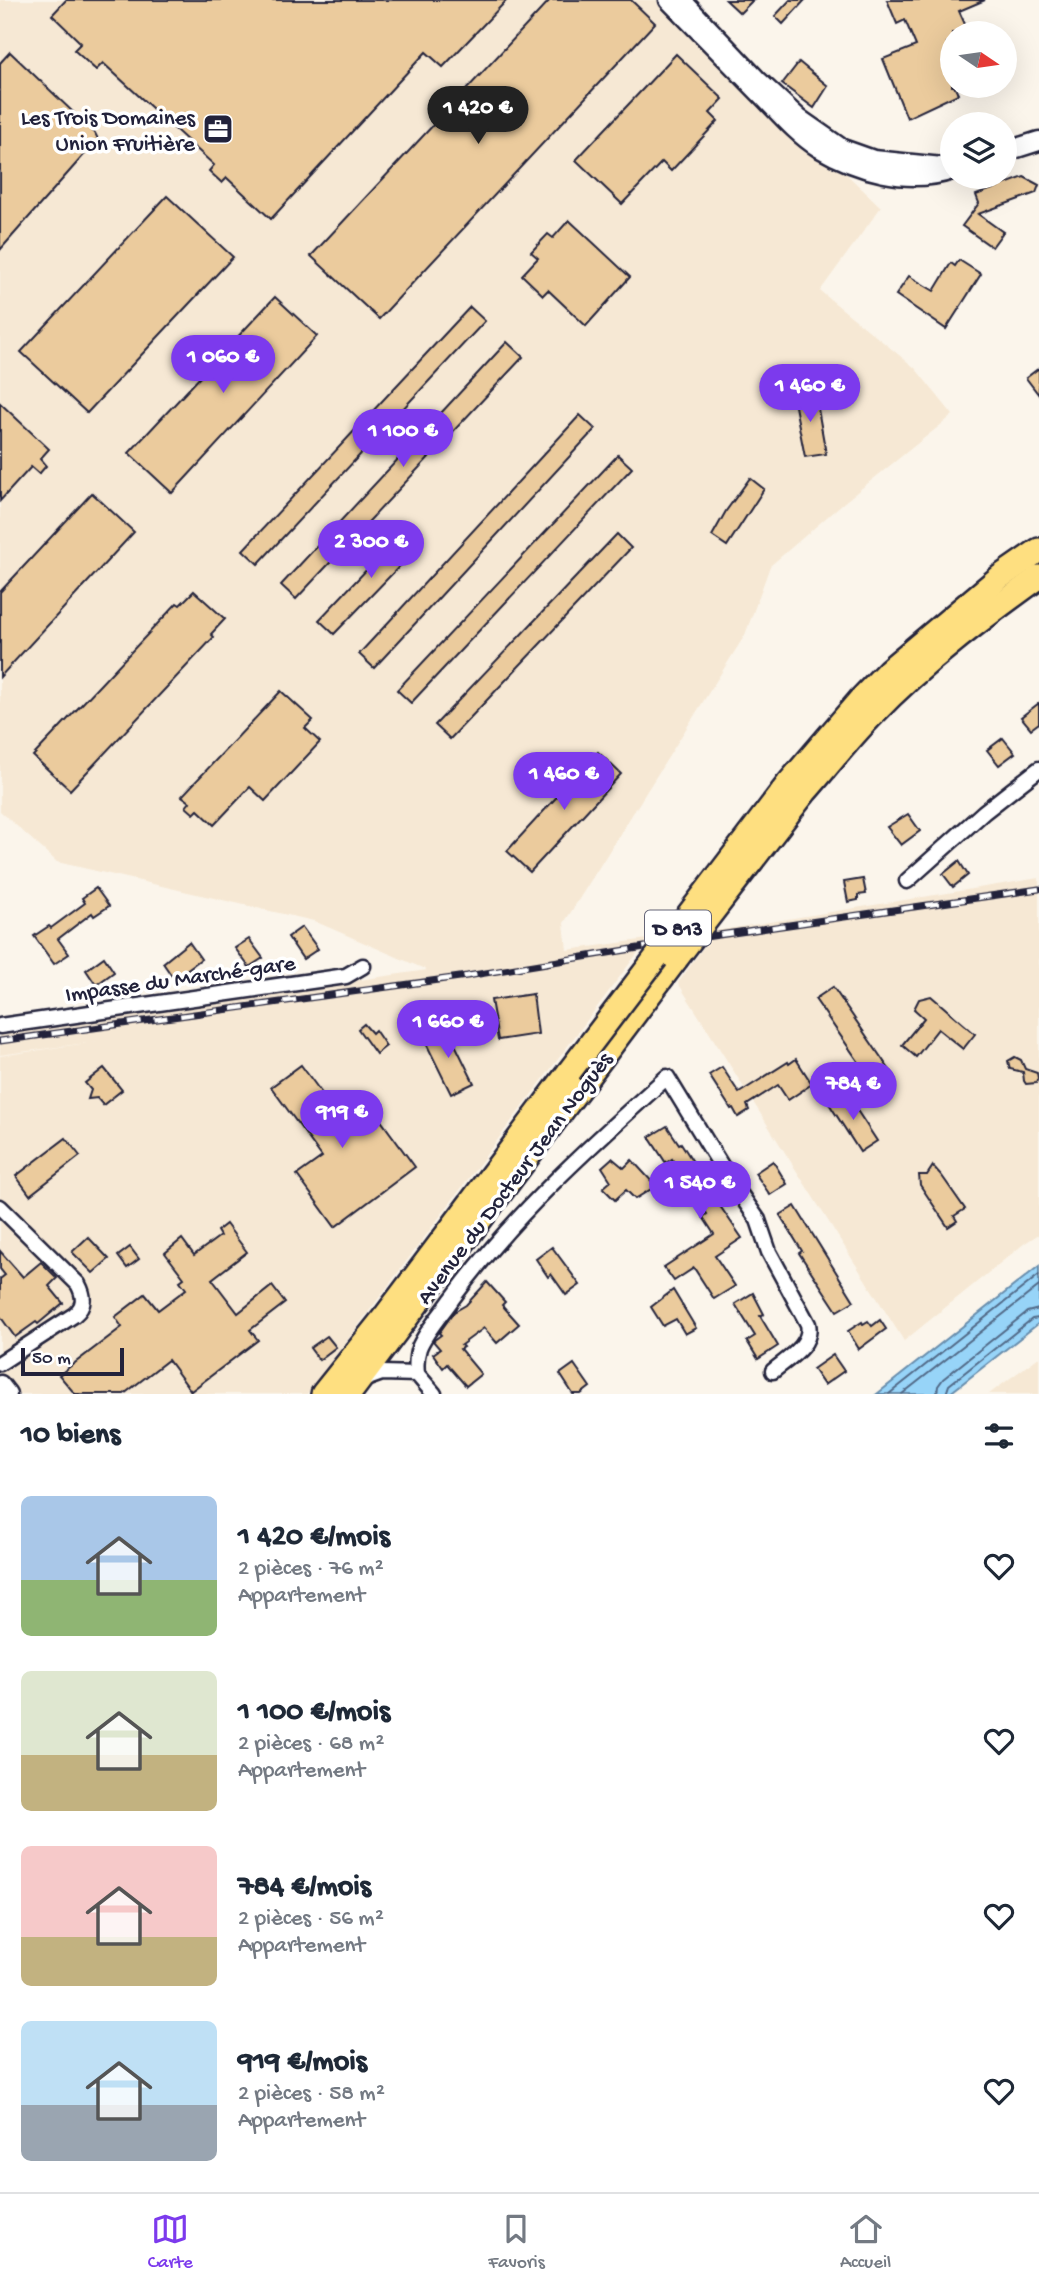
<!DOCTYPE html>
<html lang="fr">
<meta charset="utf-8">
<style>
body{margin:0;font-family:"Gochi Hand",sans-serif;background:#f2f2f3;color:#1f2937;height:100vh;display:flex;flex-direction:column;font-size:26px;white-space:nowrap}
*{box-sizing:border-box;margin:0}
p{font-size:23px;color:#747a83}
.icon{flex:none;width:38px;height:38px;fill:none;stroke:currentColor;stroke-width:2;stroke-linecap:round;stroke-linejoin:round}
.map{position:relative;height:1394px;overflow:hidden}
.sheet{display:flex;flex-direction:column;background:#fff;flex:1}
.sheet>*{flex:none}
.needle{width:46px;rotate:103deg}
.controls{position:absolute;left:940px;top:21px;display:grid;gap:14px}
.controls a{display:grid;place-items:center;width:77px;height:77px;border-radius:50%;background:#fff;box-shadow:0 7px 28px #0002;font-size:35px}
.scale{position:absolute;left:21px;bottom:18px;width:103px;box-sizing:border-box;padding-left:7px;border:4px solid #22223b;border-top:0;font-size:19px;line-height:24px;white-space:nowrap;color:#22223b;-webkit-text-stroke:5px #fff;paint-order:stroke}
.price{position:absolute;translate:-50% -60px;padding:0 16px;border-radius:24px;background:#7c3aed;color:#fff;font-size:23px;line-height:46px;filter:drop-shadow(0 2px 4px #0008)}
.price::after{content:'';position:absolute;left:50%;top:42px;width:21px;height:16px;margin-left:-10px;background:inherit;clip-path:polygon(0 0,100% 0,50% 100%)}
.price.active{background:#222;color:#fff}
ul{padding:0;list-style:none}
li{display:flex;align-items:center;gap:21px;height:175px;padding:0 21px}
li span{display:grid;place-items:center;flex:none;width:196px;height:140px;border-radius:10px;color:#555}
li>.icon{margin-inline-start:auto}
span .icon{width:84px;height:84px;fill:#fffc;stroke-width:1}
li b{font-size:30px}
h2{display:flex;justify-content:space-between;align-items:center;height:84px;padding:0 21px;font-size:30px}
.menu{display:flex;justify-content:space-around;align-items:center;height:98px;border-top:2px solid #e0e1e3;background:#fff;font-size:19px;color:#747a83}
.menu a{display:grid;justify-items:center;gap:4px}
.menu .active{color:#7c3aed}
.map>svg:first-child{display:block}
.built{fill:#f6e8d4}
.water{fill:#97d4f8;stroke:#688dac;stroke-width:2}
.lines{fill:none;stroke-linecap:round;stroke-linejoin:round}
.shore{stroke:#516987;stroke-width:2}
.building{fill:#ebcb9d;stroke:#22223b;stroke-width:2}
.minor-casing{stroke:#22223b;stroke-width:19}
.tertiary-casing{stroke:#22223b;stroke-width:23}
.primary-casing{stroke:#22223b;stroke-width:28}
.minor{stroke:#fff;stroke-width:14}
.tertiary{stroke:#fff;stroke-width:18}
.primary{stroke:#fedf80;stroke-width:23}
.rail-casing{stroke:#22223b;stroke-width:7}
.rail{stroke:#fff;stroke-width:4.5;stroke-dasharray:13;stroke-linecap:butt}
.primary-bridge-casing{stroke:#22223b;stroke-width:28;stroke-linecap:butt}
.primary-bridge{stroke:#fedf80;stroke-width:23}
.labels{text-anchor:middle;stroke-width:7;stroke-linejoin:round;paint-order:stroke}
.shield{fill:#fff;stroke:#646476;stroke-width:2}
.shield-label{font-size:21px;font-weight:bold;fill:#22223b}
.poi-label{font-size:23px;fill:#22223b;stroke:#fff;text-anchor:end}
.street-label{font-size:23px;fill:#22223b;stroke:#fff}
</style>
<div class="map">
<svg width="1039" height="1394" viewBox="0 0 1039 1394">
<rect width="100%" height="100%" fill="#fbf5eb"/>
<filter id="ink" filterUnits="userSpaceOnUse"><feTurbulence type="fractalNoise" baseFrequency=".0143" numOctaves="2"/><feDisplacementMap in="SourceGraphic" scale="14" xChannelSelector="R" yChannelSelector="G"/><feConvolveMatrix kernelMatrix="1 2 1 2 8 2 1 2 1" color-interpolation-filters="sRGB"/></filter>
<g filter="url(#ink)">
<g class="built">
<polygon points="0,0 659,0 740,85 813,155 841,169 881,207 820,291 915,368 953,415 842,504 770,566 745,635 564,923 567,950 648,939 307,1394 0,1394 0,1056 100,1041 0,1055 0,1033 427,970 314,921 57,862 0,811"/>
<polygon points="1039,878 1039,1234 1025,1243 904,1341 678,983 715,931"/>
<polygon points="1039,1357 1039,1394 989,1394"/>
</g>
<polygon class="water" points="1039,1266 1039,1323 949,1394 877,1394"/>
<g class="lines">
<g class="shore">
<polyline points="889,1394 1039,1275"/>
<polyline points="902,1394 1039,1286"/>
<polyline points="937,1394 938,1386 943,1379 1027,1312 1039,1309"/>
<polyline points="946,1394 949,1385 1032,1319 1039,1318"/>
</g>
</g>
<g class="building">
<polygon points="66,0 507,0 443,67 426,52 271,219 227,178 222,183 209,171 214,165 103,63 96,70 74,50 81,43 52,15"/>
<polygon points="550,0 631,0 655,23 379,319 311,256"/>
<polygon points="726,0 753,0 740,13"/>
<polygon points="790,0 805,0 783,24 775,16"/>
<polygon points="887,0 985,0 959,11 969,33 952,33 952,41 947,43 952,54 952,86 954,86 958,94 907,118 883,59 916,46 905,20 897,24"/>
<polygon points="10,52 95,133 98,139 0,250 0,63"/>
<polygon points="676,54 723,99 710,113 718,121 671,171 662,162 622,204 576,160"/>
<polygon points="799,62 828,86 814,108 782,84"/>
<polygon points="1024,177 1039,185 1036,193 978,214 1003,232 992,247 962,226 979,203 976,195"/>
<polygon points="167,196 233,257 87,413 21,352"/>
<polygon points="569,220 630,277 586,326 548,290 543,295 522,275 538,258 531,252 548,234 553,238"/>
<polygon points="959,260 981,274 946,329 896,295 909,276 934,291 951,263 955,266"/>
<polygon points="275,297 317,336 172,493 129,453"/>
<polygon points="470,307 485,321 258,564 243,550"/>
<polygon points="507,342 523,357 296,599 281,585"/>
<polygon points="1039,368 1039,395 1026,378"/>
<polygon points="815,392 826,454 805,457 793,396"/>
<polygon points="0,403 49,449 40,459 46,466 39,474 31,467 0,501"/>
<polygon points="580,415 595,429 374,668 359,654"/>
<polygon points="618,455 632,468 411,703 397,690"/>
<polygon points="750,478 764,489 727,546 712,536 726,511"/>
<polygon points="92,493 134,532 0,677 0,592"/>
<polygon points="407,527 422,543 334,634 319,620"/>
<polygon points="617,534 631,548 450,739 435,725"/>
<polygon points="194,591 225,619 211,634 214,637 70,790 33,756 177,603 180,605"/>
<polygon points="281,691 313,720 305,728 320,742 265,801 250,787 214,825 198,810 194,814 186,807 190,802 182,796"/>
<polygon points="1039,703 1039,723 1031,729 1021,717"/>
<polygon points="1003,738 1015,753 999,765 987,750"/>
<polygon points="598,752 621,774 530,872 507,851"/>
<polygon points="908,814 920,831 901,845 887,827"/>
<polygon points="959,861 968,875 953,887 943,874"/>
<polygon points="863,879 866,894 858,895 858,900 848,902 844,882"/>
<polygon points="96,888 109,906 94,916 92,913 58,939 69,954 54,964 34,936 49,926 51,928 85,903 82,898"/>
<polygon points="302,927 318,949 303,959 288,937"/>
<polygon points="249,939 263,958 249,967 235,948"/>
<polygon points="189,942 201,959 174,979 163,963"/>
<polygon points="104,957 114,972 96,985 86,970"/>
<polygon points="833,987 891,1072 874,1084 815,999"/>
<polygon points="533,994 538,1034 498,1040 491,1000"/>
<polygon points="931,996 975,1034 963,1049 938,1029 916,1057 902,1045 924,1018 914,1009 919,999"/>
<polygon points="364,1024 372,1033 375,1030 386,1046 376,1054 358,1029"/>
<polygon points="446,1026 474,1083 451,1094 423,1037"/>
<polygon points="1015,1057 1021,1060 1025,1069 1037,1073 1038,1078 1036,1083 1026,1084 1024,1081 1023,1072 1010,1069 1008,1061"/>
<polygon points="796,1059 812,1084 788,1100 778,1085 747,1105 749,1110 738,1117 733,1108 731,1109 709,1075 722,1067 739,1093 788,1062 789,1064"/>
<polygon points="301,1065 346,1126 352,1122 354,1126 374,1111 415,1167 335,1227 297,1175 322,1157 271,1087"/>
<polygon points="104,1068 122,1090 103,1105 97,1098 88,1099 91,1090 85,1083"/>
<polygon points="845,1092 877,1141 860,1152 828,1102"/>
<polygon points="667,1126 679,1144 681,1143 695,1165 696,1164 714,1192 711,1193 742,1238 715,1256 735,1286 714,1299 694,1268 674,1281 664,1267 714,1234 703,1217 707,1214 672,1159 666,1163 649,1137"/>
<polygon points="66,1138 80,1156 30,1195 16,1176"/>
<polygon points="612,1158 624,1168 632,1160 656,1186 635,1199 626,1190 615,1200 603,1188 611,1181 602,1167"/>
<polygon points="773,1161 787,1184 770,1195 755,1173"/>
<polygon points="933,1166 942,1176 965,1209 954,1216 957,1221 948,1227 920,1185 919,1175 927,1175"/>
<polygon points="795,1206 854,1301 837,1311 799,1253 802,1251 780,1215"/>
<polygon points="226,1224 247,1252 212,1279 238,1313 272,1286 285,1303 250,1330 258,1340 191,1391 168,1360 124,1394 75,1394 59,1375 122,1327 115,1317 145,1294 158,1310 186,1289 180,1281 184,1278 165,1253 182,1239 194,1255 220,1236 217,1231"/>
<polygon points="88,1237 109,1259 93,1273 72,1252"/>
<polygon points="130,1247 139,1259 127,1268 118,1256"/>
<polygon points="552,1247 580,1285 566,1295 551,1274 548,1277 536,1259"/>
<polygon points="0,1251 23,1277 41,1262 57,1278 49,1286 63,1303 38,1324 36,1322 15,1337 0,1316 0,1279 5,1275 0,1269"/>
<polygon points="487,1282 505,1302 502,1305 519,1324 497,1343 484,1328 461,1345 463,1347 460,1349 481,1374 466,1386 447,1364 443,1368 433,1354 440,1349 433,1341 441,1335 439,1333 454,1312 466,1305"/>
<polygon points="673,1290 696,1328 685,1334 676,1319 663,1326 651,1307"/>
<polygon points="753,1293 764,1314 760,1316 778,1346 758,1359 747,1341 755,1336 735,1304"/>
<polygon points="880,1320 886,1329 859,1349 848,1331 862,1322 863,1324 868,1321 872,1326"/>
<polygon points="327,1336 336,1347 319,1360 310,1348"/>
<polygon points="833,1355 844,1371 824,1385 813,1369"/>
<polygon points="574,1364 590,1387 581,1394 573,1394 560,1374"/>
</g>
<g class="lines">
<g class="minor-casing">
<g id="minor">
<polyline points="684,0 760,80 800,117 843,147 874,158 952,166"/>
<polyline points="907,881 984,812 1039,769"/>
<polyline points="0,1026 346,976 363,966"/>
<path d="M 0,1207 L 78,1284 C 85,1297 85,1306 74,1315 L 0,1363"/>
<path d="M 417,1374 C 416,1365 416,1357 419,1348 C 426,1331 441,1315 452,1299 C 513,1215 590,1146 667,1077 L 725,1172 L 758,1220 L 769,1252 L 808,1324 C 813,1345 787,1359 773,1371"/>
<polyline points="360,1381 382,1373 417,1374 434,1394"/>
</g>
</g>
<g class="tertiary-casing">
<g id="tertiary">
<path d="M 669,0 C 699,31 729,61 759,92 C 778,111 796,133 818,147 C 857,170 908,185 952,170"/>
<polyline points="1004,152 1039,141"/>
<polyline points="0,1385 7,1394"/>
</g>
</g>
<g class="primary-casing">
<g id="primary">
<polyline points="788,784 860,700 889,670 1000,577 1039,550"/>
<path d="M 804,793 C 827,767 849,738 874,713 C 923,662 982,618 1039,577"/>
<polyline points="323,1394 387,1314 569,1072"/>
<polyline points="349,1394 676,959"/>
</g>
</g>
<use href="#minor" class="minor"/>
<use href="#tertiary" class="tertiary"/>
<use href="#primary" class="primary"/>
<g class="rail-casing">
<polyline id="rail" points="0,1041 467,976 712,936 1039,889"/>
</g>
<use href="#rail" class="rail"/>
<g class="primary-bridge-casing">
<g id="primary-bridge">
<polyline points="676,959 804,793"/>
<polyline points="569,1072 788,784"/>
</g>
</g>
<use href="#primary-bridge" class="primary-bridge"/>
</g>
</g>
<defs>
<g id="office-square" transform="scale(1.575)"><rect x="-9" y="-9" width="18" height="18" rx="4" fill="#22223b" stroke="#fff"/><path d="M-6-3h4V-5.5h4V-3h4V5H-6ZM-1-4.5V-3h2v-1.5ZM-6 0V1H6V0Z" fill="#fff"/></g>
</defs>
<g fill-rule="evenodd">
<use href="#office-square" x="218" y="129"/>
</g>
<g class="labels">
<rect class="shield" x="645" y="910.5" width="66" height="35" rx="5"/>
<g class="shield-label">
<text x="678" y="935">D 813</text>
</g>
<g class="poi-label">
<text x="195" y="124">Les Trois Domaines<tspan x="195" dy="26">Union Fruitière</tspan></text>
</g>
<g class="street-label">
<text transform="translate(180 977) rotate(-8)" y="8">Impasse du Marché-gare</text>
<text transform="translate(513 1177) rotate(-53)" y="8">Avenue du Docteur Jean Noguès</text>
</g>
</g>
</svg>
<div class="controls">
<a><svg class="needle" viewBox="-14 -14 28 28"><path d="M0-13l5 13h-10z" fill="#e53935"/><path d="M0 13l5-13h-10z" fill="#747a83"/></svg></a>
<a><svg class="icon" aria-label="layers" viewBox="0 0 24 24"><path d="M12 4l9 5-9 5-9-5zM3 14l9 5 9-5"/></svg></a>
</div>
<div class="scale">50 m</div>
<b class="price active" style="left:478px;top:146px">1 420 €</b>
<b class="price" style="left:223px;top:395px">1 060 €</b>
<b class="price" style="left:810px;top:424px">1 460 €</b>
<b class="price" style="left:403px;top:469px">1 100 €</b>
<b class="price" style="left:371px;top:580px">2 300 €</b>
<b class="price" style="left:564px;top:812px">1 460 €</b>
<b class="price" style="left:448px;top:1060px">1 660 €</b>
<b class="price" style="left:853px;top:1122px">784 €</b>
<b class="price" style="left:342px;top:1150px">919 €</b>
<b class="price" style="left:700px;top:1221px">1 540 €</b>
</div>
<section class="sheet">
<h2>10 biens<svg class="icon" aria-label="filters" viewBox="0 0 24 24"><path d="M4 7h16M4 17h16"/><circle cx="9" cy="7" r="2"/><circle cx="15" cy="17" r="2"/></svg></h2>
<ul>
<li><span style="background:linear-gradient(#a9c7e8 60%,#8fb573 0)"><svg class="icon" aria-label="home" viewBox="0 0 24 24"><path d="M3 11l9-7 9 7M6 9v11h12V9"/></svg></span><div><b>1 420 €/mois</b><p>2 pièces · 76 m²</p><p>Appartement</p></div><svg class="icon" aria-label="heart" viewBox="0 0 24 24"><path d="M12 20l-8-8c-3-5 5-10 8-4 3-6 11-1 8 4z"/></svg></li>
<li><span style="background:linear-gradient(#dfe7d0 60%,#c2b280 0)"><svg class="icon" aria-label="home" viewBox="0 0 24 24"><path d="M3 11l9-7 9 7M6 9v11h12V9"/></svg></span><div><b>1 100 €/mois</b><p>2 pièces · 68 m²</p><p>Appartement</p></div><svg class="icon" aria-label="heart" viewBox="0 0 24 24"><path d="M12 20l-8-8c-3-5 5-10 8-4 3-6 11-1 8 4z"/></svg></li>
<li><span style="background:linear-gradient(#f6c9c9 65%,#c2b280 0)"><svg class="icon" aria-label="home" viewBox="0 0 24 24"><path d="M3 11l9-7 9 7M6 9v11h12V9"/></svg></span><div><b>784 €/mois</b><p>2 pièces · 56 m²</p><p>Appartement</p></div><svg class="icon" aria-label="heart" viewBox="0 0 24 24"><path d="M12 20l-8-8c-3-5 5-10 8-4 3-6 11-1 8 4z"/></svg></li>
<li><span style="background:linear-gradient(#bfe0f5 60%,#9aa5b1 0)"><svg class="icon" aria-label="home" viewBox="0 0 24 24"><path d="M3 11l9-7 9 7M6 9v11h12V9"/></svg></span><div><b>919 €/mois</b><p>2 pièces · 58 m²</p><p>Appartement</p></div><svg class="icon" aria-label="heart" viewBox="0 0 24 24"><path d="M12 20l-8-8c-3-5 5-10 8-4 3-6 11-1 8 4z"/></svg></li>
</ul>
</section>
<nav class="menu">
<a class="active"><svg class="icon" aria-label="map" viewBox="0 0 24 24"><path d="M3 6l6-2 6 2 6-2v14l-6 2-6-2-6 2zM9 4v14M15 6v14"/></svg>Carte</a>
<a><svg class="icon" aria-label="saved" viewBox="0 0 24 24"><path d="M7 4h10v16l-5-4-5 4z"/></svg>Favoris</a>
<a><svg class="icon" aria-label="home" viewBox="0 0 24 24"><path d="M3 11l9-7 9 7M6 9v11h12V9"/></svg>Accueil</a>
</nav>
